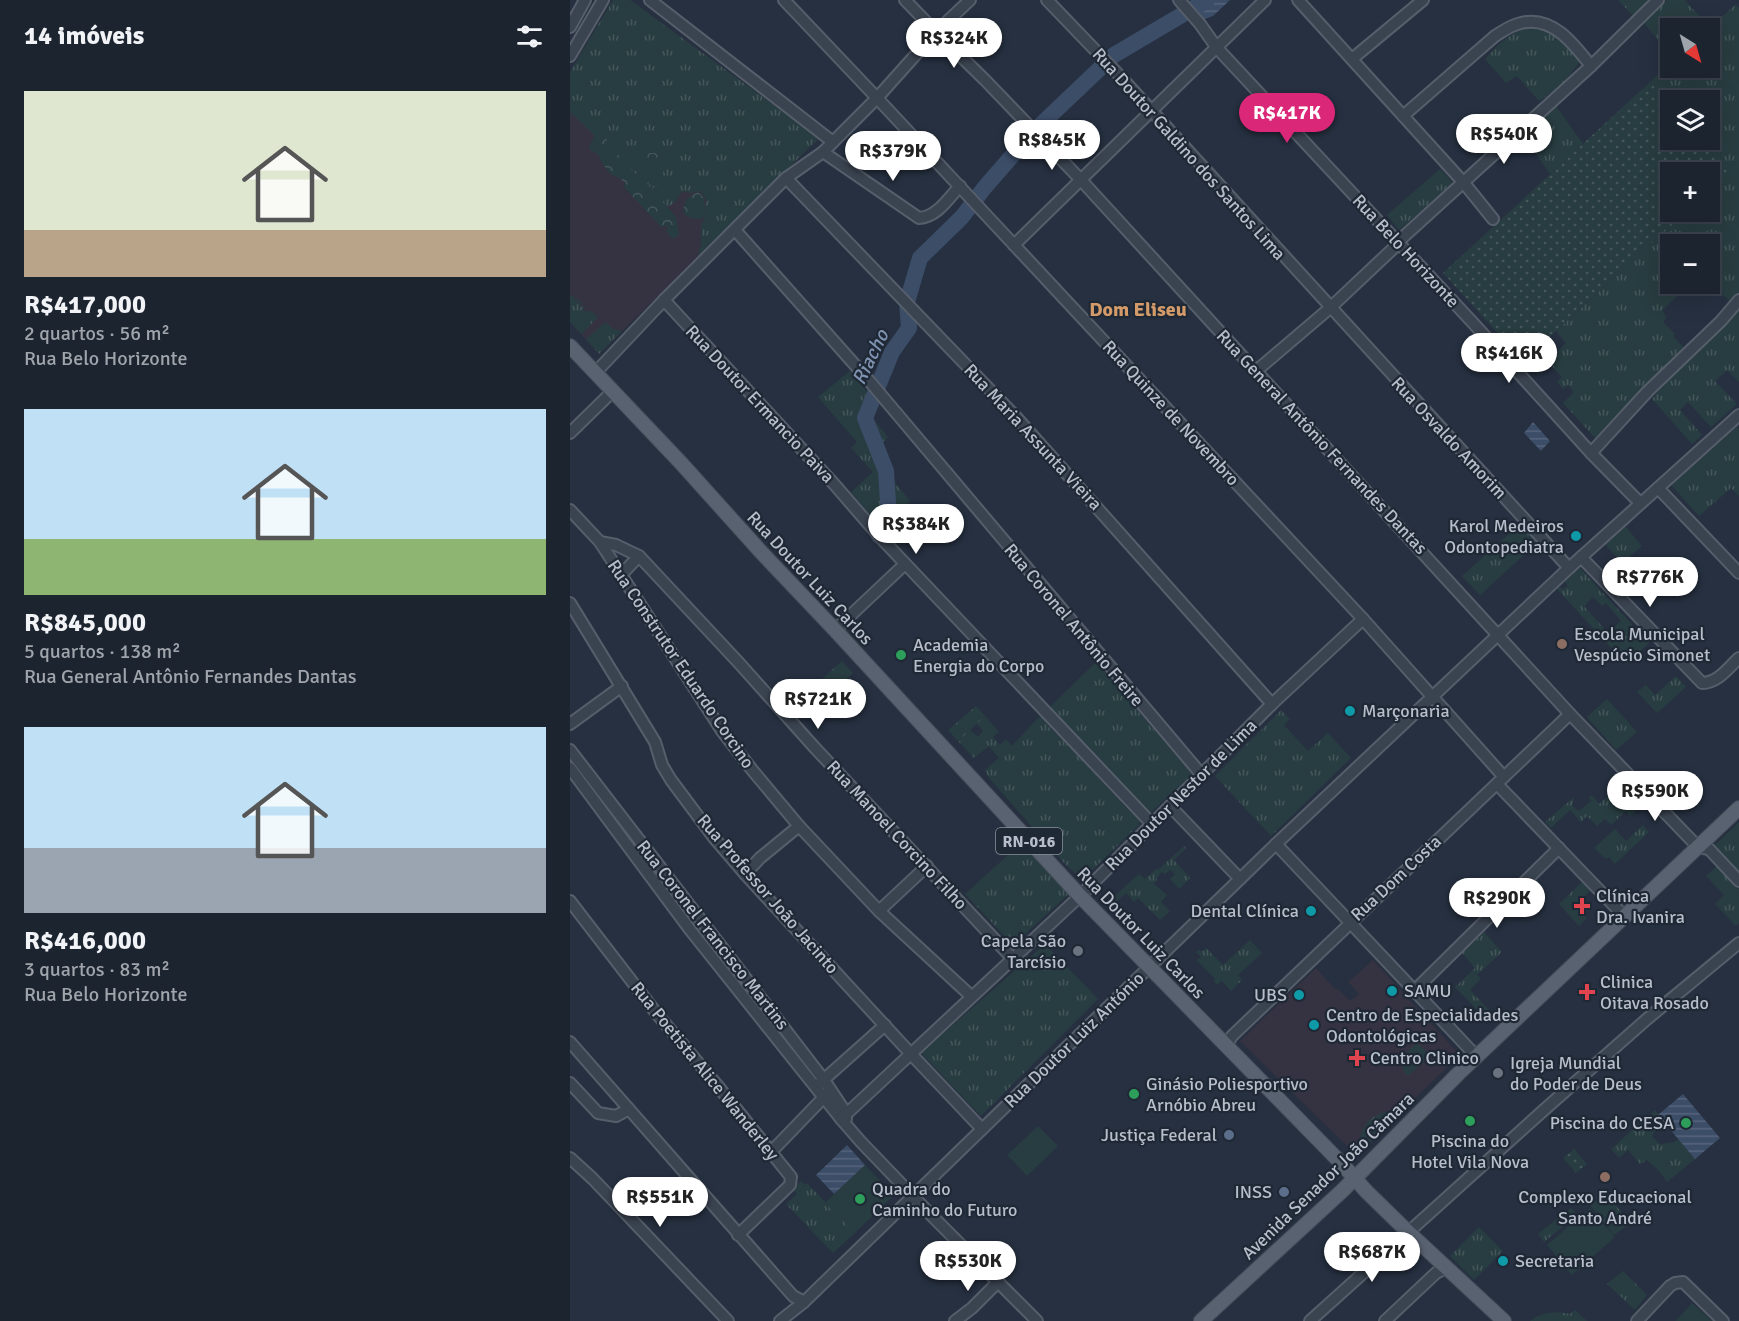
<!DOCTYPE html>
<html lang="pt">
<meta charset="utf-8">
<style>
body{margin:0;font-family:Signika,sans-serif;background:#29303c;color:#f1f3f6;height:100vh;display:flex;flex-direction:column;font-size:22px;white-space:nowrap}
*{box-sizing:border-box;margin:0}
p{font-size:20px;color:#a0a4ab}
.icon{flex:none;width:33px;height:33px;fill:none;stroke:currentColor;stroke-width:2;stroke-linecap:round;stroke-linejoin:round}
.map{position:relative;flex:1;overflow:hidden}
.panel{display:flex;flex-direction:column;background:#1c2430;width:570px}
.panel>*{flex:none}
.needle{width:39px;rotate:143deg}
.controls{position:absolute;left:1090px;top:18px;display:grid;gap:12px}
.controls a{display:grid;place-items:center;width:60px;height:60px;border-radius:0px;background:#1c2430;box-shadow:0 6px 24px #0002,0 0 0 2px #3a414c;font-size:30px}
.price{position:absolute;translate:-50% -51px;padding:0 14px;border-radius:21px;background:#fff;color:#222;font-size:20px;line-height:39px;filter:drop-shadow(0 2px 3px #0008)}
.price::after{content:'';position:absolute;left:50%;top:36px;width:18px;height:14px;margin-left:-9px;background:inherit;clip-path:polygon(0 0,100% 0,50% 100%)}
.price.active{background:#db2777;color:#fff}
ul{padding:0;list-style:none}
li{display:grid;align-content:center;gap:12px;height:318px;padding:0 24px}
li span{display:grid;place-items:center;height:186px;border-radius:0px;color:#555}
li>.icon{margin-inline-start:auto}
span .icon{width:108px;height:108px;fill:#fffc;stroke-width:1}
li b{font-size:26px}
h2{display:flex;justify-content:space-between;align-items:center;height:72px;padding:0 24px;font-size:26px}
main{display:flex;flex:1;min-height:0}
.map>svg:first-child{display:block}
.medical{fill:#353241}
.grass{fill:url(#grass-tufts);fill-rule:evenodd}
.forest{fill:url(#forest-crowns)}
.garden{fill:url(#garden-dots)}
.pitch{fill:#283d41}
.water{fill:url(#water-rules)}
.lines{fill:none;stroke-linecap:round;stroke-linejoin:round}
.river{stroke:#3c4d68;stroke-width:16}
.minor-casing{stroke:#555e6a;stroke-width:14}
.major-casing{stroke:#444c59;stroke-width:16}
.minor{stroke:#3a4350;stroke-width:10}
.major{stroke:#596270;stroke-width:14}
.culture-dot{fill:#0f9aa8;stroke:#1f2835;stroke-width:2}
.education-dot{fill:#8d6e63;stroke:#1f2835;stroke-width:2}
.leisure-dot{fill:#2e9e5b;stroke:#1f2835;stroke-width:2}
.health-dot{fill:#e0444e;stroke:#1f2835;stroke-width:2}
.worship-dot{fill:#6b7280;stroke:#1f2835;stroke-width:2}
.service-dot{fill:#5c6f8a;stroke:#1f2835;stroke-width:2}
.labels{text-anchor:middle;stroke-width:4.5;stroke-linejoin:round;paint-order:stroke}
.shield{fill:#1f2835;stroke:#89919d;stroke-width:1.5}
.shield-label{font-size:16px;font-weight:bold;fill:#b7beca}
.street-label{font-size:18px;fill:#b7beca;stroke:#1f2835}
.poi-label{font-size:18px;fill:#b7beca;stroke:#1f2835;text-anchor:start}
.neighbourhood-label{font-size:20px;font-weight:bold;fill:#d39b69;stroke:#1f2835}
.water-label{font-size:20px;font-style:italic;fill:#7f93b1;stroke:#1f2835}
</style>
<main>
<section class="panel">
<h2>14 imóveis<svg class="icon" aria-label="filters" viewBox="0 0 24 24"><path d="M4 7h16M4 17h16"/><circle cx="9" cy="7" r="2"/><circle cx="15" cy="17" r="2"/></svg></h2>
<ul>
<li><span style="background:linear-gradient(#dfe7d0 75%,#b9a48a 0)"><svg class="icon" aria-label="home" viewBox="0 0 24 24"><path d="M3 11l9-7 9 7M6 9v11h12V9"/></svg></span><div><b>R$417,000</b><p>2 quartos · 56 m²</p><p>Rua Belo Horizonte</p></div></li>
<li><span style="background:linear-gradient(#bfe0f5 70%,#8fb573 0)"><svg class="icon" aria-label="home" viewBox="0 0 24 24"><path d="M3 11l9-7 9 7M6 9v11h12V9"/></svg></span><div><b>R$845,000</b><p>5 quartos · 138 m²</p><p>Rua General Antônio Fernandes Dantas</p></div></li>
<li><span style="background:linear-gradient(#bfe0f5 65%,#9aa5b1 0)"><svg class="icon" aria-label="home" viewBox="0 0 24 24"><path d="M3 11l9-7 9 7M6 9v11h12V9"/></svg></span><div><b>R$416,000</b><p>3 quartos · 83 m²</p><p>Rua Belo Horizonte</p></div></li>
</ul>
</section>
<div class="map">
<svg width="1169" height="1321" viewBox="0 0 1169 1321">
<defs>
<pattern id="grass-tufts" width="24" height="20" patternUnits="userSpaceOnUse" patternTransform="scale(1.5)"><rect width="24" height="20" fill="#283d41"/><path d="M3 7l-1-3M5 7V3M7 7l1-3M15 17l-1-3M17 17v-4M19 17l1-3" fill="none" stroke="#45575b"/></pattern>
<pattern id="forest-crowns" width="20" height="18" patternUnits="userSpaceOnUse" patternTransform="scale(1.5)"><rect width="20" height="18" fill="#283d41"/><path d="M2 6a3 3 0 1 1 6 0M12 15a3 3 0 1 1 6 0" fill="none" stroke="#45575b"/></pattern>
<pattern id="garden-dots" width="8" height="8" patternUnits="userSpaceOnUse" patternTransform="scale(1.5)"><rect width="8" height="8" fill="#283d41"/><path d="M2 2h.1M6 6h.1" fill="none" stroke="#45575b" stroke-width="1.8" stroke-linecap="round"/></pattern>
<pattern id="water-rules" width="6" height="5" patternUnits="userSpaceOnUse" patternTransform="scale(1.5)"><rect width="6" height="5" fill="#3c4d68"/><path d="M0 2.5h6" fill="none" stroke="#56657c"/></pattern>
</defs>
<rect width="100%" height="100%" fill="#263040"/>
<g class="medical">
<polygon points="43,0 60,0 249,138 29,354 0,322 0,72"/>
<polygon points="803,960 890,1055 786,1155 670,1041 746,968 764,988 769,990 780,1001 789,994 778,982"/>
</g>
<g class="grass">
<polygon points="43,0 60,0 249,138 127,257 131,245 131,226 136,214 136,199 130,191 120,193 112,191 106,201 100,206 84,205 26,137 0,112 0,72"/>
<polygon points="1048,0 1080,0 1063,16"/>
<polygon points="1097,0 1115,0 1140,28 1166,4 1169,8 1169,293 1160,302 1140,281 1140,244 1108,244 1104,240 1100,244 1101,284 1119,284 1092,311 1097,317 1093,322 1105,334 1103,336 1114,348 1026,439 993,403 1004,392 998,385 993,389 987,382 992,377 977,361 996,343 986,331 1116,212 1140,212 1140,189 1160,170 1132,140 1140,140 1140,100 1101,100 1101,106 1080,82 1101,64 1101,68 1140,68 1140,28 1101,28 1101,55 1073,22"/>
<path d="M 968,25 C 984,32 1002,44 1010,61 L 993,84 L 969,101 L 947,76 L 936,83 L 915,59 C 930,42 944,29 968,25 Z"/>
<polygon points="986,106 1013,144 980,174 954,137"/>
<polygon points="870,169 883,183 829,230 817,215"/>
<polygon points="6,295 2,299 10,299 5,303 13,302 9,307 16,306 12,311 21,311 28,317 12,334 0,322 0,296"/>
<path d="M 1169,307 L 1169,382 L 1157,370 L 1145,381 L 1167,404 L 1141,427 L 1118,402 L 1110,410 L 1132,435 L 1122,444 L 1082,399 C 1109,366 1142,340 1169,307 Z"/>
<polygon points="36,322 43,329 52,331 29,354 16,339"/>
<polygon points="280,371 309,407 300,415 318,437 301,455 340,501 310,528 281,492 303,472 281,448 287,442 248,397"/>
<polygon points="1167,427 1169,429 1169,496 1161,488 1129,516 1101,485"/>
<polygon points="949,525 967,543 910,595 892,576"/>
<polygon points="1055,526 1072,546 1052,563 1035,544"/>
<path d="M 1010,568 L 1079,643 L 1056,664 L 987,589 L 989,587 L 993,589 L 998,586 L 995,581 ZM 1023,597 L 1032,606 L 1036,603 L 1051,621 L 1038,633 L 1014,606 Z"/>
<polygon points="272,661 283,673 264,691 252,679"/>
<polygon points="526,662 622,774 580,813 577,812 479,708"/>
<polygon points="1106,676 1116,687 1087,713 1067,692 1076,685 1085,695"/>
<polygon points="1037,699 1067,732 1046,750 1017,717"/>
<polygon points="711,710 720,719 714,725 738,751 758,733 781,758 701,836 645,776"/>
<polygon points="415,716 429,732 423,737 430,745 436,739 442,746 470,716 474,718 480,728 505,752 557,809 570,821 569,825 516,876 507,875 492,861 419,778 415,770 429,758 419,746 404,758 388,741 400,730 408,737 413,731 407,724"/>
<polygon points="1054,782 1074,803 1060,816 1056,811 1041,825 1035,819 1027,826 1017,816 1011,822 1000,810 981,828 975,822 1004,797 1002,806 1009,811 1021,801 1019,797 1022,795 1029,804"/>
<polygon points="1169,822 1169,874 1143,847"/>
<polygon points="1073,825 1079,832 1045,864 1039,857 1036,859 1024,848 1045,829 1056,841"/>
<polygon points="449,845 457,847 500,893 443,945 395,894"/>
<polygon points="614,846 616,848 604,860 620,878 609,889 600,879 605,874 600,870 595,874 592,872 586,878 587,880 584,884 597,895 591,902 600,911 590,920 568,898 564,902 556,893 544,904 540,900 569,874 575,879 586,869 588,870"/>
<polygon points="1147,866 1169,889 1169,923 1166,926 1145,904 1154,895 1136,876"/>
<polygon points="1012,882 1020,891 1005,905 1017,918 1009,926 989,904"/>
<polygon points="914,932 932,952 907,975 911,979 900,990 925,1016 919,1022 885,987 905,968 892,953"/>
<polygon points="680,940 692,953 668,975 672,980 661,991 652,981 647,985 644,981 645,979 627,960 631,957 626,952 629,950 631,952 636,948 653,965"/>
<polygon points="475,944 528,999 411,1116 351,1053"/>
<path d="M 847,1043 L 861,1056 L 838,1076 C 825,1062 835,1053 847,1043 Z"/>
<path d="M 1085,1110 L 1098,1127 C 1092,1129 1083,1129 1082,1137 L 1090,1144 L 1104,1142 L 1109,1139 L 1125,1159 L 1097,1182 L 1090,1172 L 1077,1160 L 1070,1164 L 1058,1150 L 1049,1158 L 1041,1149 Z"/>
<path d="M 819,1111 L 830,1113 L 796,1146 L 790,1139 C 792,1123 804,1114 819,1111 Z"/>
<polygon points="231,1181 235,1185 237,1183 285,1233 263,1253 216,1204 227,1194 223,1189"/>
<polygon points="1036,1195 1056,1217 1052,1221 1057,1226 1044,1235 1020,1205"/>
<polygon points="1001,1208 1007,1215 974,1242 968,1234"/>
<polygon points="909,1227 933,1251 904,1280 880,1256"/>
<polygon points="1053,1271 1077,1295 1065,1310 1037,1284"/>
<polygon points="1122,1303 1142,1321 1106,1321"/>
<path d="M 1005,1310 L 1017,1321 L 960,1321 C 970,1312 988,1311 1000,1314 Z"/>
</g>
<g class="forest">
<path d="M 25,135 L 34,136 L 56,165 L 76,183 L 79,182 L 78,185 L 82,189 L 96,176 L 98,179 L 92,190 L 87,194 L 91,197 L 93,202 L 106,217 L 109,235 L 102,239 L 96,230 L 98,225 L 91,227 L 54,187 L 55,183 C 51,178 47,178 42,175 C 36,169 30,162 28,154 L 20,150 L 19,147 Z"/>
<path d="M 94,150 L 99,158 L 91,163 L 89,168 L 94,172 L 90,177 L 84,177 L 82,172 L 74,171 C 68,163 70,160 76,153 L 89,153 Z"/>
<path d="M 128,192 L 134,198 L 136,214 L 132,219 C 125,220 120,218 114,214 C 112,203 117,197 128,192 Z"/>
<polygon points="406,706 415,716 388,741 378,730"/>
</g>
<g class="garden">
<polygon points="1080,82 1101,106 1101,140 1132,140 1161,170 1140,189 1140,172 1101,172 1101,212 1116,212 953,361 873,273"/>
<polygon points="1004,1149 1017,1164 1006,1173 993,1158"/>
</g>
<g class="pitch">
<polygon points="468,1126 488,1146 457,1176 437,1155"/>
<polygon points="295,1165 324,1195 285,1233 255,1203"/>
<polygon points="1020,1208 1045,1237 1002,1275 977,1245"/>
</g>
<g class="water">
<polygon points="621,0 660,0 643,16 634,19 625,12 619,5"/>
<polygon points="963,422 980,441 971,451 954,433"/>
<polygon points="1113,1094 1150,1138 1125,1159 1088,1115"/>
<polygon points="277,1145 295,1165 264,1194 246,1175"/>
</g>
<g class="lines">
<polyline class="river" points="309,536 319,518 316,471 295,418 322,352 339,328 337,302 350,258 392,217 415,187 462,133 544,55 637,0"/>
<g class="minor-casing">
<g id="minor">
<polyline points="80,0 263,142"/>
<polyline points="214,0 307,98 793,619 934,777"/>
<polyline points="335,0 366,32 416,81 511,180 1000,714 1128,847 1139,849 1169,881"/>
<polyline points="477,0 549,75 999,568"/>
<polyline points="609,0 630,24 647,48 904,324 1021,453 1070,503"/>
<polyline points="728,0 894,183 923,219"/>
<polyline points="0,27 15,0"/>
<polyline points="0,56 33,0"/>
<polyline points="782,59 853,0"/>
<path d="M 833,116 L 925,36 C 933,31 941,25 951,23 C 982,15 1004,44 1021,66"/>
<path d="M 253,152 L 349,218 C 367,217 378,199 390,186"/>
<polyline points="216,178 446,417 702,704"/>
<polyline points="165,230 301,383 631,774"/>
<polyline points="444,245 695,0"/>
<polyline points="94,300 264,484 309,536 582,824"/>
<polyline points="686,371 760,308 829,243 831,239 1021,66 1088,0"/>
<polyline points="25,373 94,300 216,178 253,152 307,98 366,32 400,0"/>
<polyline points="0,433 43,391"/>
<polyline points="1021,453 1078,391 1151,321 1169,300"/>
<polyline points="1088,488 1169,573"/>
<polyline points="0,510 30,542 152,731 183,771 229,826 309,911 401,996"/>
<polyline points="30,542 46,545 69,556 169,663 245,748 443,959"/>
<path d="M 1011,557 L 1132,683 C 1148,683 1158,668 1169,658"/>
<polyline points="51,575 69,556"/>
<polyline points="0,603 85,742 92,765 101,780 145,839 175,874 341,1054 412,1129"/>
<polyline points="265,630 335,564"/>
<polyline points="0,724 52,686"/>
<polyline points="0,750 254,1080 276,1113 276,1119"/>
<polyline points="0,768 121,931 271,1119 291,1142 363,1217 467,1321"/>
<polyline points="927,784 1055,917"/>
<polyline points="600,806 670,879"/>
<polyline points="706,844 907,1057"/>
<polyline points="175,874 190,858 229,826"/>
<polyline points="0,901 87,1014 147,1085 221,1177 220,1185 168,1235"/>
<polyline points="309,911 357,866"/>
<polyline points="845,990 989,848"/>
<polyline points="0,1042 223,1296 234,1302"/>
<polyline points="656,1046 662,1036 1000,714"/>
<polyline points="0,1083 28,1113 46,1116 59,1109"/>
<polyline points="250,1083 315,1025"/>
<polyline points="271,1119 510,896 702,704 793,619"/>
<polyline points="201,1152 257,1094"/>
<polyline points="0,1158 23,1179 158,1321"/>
<polyline points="210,1321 234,1302 706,844 999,568 1169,415"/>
<polyline points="385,1321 402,1308 428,1282"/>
<polyline points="740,1321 975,1109 1077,1019 1169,943"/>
<polyline points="815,1321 866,1273 876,1268"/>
<polyline points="1067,1321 1100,1286 1105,1283 1113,1282 1153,1321"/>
</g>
</g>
<g class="major-casing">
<g id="major">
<polyline points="0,346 111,463 191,552 265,630 510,896 773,1165 796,1191 838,1232 934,1321"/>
<polyline points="631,1321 773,1190 888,1074 1169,808"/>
</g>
</g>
<use href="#minor" class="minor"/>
<use href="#major" class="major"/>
</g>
<g class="culture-dot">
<circle cx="1006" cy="536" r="6"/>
<circle cx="780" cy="711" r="6"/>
<circle cx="741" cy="911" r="6"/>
<circle cx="822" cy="991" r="6"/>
<circle cx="729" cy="995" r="6"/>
<circle cx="744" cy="1025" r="6"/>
<circle cx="933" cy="1261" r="6"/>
</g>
<g class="education-dot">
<circle cx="992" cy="644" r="6"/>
<circle cx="1035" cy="1177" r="6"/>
</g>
<g class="leisure-dot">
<circle cx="331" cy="655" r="6"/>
<circle cx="564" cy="1094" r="6"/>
<circle cx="900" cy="1121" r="6"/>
<circle cx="1116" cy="1123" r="6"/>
<circle cx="290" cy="1199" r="6"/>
</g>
<g class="health-dot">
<path d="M1009 897h6v6h6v6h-6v6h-6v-6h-6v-6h6z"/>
<path d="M1014 983h6v6h6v6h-6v6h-6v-6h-6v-6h6z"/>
<path d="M784 1049h6v6h6v6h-6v6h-6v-6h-6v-6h6z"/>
</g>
<g class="worship-dot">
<circle cx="508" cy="951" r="6"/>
<circle cx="928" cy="1073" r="6"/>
</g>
<g class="service-dot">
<circle cx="659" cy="1135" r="6"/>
<circle cx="714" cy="1192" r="6"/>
</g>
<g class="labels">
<rect class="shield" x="426" y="828" width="66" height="26" rx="4.5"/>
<g class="shield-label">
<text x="459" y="847">RN-016</text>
</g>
<g class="street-label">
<text transform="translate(619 154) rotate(48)" y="6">Rua Doutor Galdino dos Santos Lima</text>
<text transform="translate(836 251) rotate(47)" y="6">Rua Belo Horizonte</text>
<text transform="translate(190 404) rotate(47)" y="6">Rua Doutor Ermancio Paiva</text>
<text transform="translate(601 413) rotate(47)" y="6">Rua Quinze de Novembro</text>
<text transform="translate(463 437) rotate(47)" y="6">Rua Maria Assunta Vieira</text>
<text transform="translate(879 438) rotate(47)" y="6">Rua Osvaldo Amorim</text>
<text transform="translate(752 442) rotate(47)" y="6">Rua General Antônio Fernandes Dantas</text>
<text transform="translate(240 578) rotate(47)" y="6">Rua Doutor Luiz Carlos</text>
<text transform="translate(504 625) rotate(50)" y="6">Rua Coronel Antônio Freire</text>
<text transform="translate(111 664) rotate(56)" y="6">Rua Construtor Eduardo Corcino</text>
<text transform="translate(611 795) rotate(-45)" y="6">Rua Doutor Nestor de Lima</text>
<text transform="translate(327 835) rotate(47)" y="6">Rua Manoel Corcino Filho</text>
<text transform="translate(826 878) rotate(-43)" y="6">Rua Dom Costa</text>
<text transform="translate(198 894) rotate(49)" y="6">Rua Professor João Jacinto</text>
<text transform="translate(571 933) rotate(46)" y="6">Rua Doutor Luiz Carlos</text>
<text transform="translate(143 935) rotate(52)" y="6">Rua Coronel Francisco Martins</text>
<text transform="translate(504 1040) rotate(-44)" y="6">Rua Doutor Luiz António</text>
<text transform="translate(135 1071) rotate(51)" y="6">Rua Poetista Alice Wanderley</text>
<text transform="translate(758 1176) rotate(-44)" y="6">Avenida Senador João Câmara</text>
</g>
<g class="poi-label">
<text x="994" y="532" text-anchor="end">Karol Medeiros<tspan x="994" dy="21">Odontopediatra</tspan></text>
<text x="1004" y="640">Escola Municipal<tspan x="1004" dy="21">Vespúcio Simonet</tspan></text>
<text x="343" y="651">Academia<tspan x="343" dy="21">Energia do Corpo</tspan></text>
<text x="792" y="717">Marçonaria</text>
<text x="1026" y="902">Clínica<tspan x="1026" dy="21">Dra. Ivanira</tspan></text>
<text x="729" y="917" text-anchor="end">Dental Clínica</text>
<text x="496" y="947" text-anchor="end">Capela São<tspan x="496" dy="21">Tarcísio</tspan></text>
<text x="1030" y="988">Clinica<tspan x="1030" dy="21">Oitava Rosado</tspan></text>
<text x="834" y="997">SAMU</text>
<text x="717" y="1001" text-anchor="end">UBS</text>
<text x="756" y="1021">Centro de Especialidades<tspan x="756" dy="21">Odontológicas</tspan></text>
<text x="800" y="1064">Centro Clinico</text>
<text x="940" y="1069">Igreja Mundial<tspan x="940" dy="21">do Poder de Deus</tspan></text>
<text x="576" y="1090">Ginásio Poliesportivo<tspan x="576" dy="21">Arnóbio Abreu</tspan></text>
<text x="1104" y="1129" text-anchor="end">Piscina do CESA</text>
<text x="647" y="1141" text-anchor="end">Justiça Federal</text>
<text x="900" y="1147" text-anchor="middle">Piscina do<tspan x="900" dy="21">Hotel Vila Nova</tspan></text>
<text x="302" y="1195">Quadra do<tspan x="302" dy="21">Caminho do Futuro</tspan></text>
<text x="702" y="1198" text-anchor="end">INSS</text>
<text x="1035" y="1203" text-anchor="middle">Complexo Educacional<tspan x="1035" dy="21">Santo André</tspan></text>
<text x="945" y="1267">Secretaria</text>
</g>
<g class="neighbourhood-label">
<text x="568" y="316">Dom Eliseu</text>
</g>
<g class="water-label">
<text transform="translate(300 357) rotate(-64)" y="7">Riacho</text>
</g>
</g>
</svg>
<div class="controls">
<a><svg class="needle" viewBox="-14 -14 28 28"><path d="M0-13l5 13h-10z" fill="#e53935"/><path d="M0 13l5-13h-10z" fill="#a0a4ab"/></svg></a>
<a><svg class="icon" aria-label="layers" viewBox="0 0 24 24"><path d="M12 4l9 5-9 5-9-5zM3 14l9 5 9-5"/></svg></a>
<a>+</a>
<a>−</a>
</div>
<b class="price" style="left:384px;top:69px">R$324K</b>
<b class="price active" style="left:717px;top:144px">R$417K</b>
<b class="price" style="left:934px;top:165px">R$540K</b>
<b class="price" style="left:482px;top:171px">R$845K</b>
<b class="price" style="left:323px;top:182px">R$379K</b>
<b class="price" style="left:939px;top:384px">R$416K</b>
<b class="price" style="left:346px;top:555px">R$384K</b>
<b class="price" style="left:1080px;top:608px">R$776K</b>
<b class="price" style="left:248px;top:730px">R$721K</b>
<b class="price" style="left:1085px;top:822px">R$590K</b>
<b class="price" style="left:927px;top:929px">R$290K</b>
<b class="price" style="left:90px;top:1228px">R$551K</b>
<b class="price" style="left:802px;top:1283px">R$687K</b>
<b class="price" style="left:398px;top:1292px">R$530K</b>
</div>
</main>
